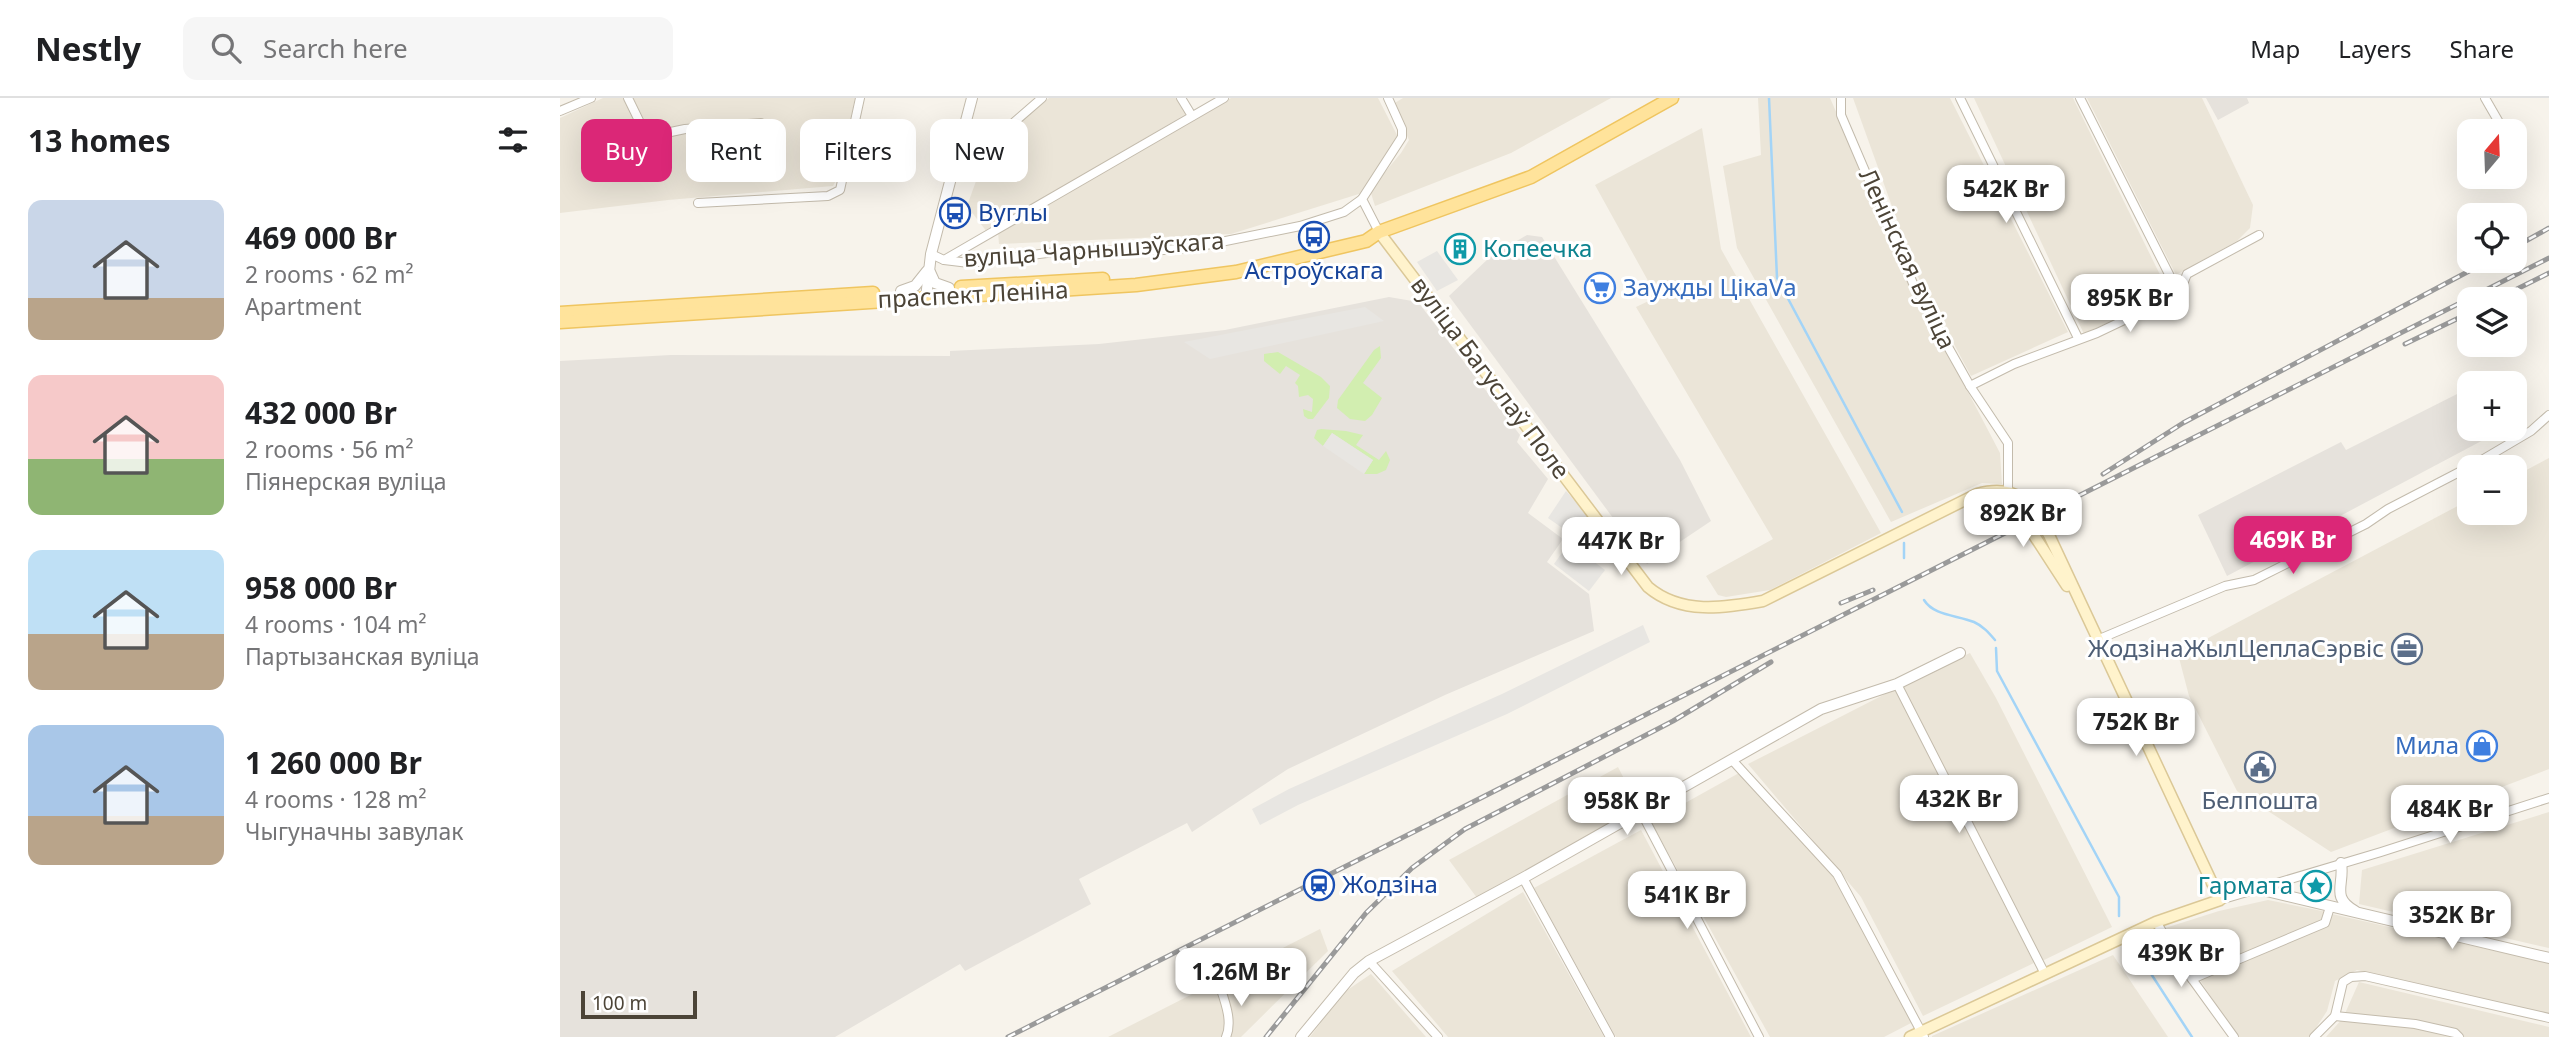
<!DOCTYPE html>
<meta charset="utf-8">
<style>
body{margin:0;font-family:"Noto Sans",sans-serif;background:#f6f6f6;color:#202124;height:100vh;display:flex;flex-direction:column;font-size:26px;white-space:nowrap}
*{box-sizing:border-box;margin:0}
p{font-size:23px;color:#757577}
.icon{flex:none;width:38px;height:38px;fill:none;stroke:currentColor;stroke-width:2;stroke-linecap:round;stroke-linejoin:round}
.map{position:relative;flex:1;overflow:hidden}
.sheet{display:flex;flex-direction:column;background:#fff;width:560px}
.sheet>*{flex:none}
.hud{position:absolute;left:21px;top:21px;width:665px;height:63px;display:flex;gap:14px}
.needle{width:46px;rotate:19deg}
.controls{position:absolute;left:1897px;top:21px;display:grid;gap:14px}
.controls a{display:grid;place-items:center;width:70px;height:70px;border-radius:14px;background:#fff;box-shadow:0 7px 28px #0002;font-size:35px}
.scale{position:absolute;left:21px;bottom:18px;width:116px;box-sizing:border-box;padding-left:7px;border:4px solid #4c4437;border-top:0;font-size:19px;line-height:24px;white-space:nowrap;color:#4c4437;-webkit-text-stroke:5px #fff;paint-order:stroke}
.price{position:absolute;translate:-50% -60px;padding:0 16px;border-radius:14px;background:#fff;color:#222;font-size:23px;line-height:46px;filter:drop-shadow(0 2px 4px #0008)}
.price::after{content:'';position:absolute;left:50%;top:42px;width:21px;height:16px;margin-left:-10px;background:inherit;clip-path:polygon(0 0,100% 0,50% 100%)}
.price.current{background:#db2777;color:#fff}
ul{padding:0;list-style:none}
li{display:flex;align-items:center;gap:21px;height:175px;padding:0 28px}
li span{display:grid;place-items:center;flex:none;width:196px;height:140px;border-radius:14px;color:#555}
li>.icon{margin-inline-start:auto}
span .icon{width:84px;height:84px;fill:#fffc;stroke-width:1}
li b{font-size:30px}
h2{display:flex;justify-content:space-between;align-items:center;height:84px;padding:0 28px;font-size:30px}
.tag{padding:0 24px;border-radius:14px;background:#fff;box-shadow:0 7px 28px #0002;font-size:24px;line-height:63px}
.tag.current{background:#db2777;color:#fff}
header{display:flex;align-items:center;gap:42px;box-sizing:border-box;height:98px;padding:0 35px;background:#fff;border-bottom:2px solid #e0e0e0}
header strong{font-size:33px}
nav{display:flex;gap:38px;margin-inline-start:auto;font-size:24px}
.search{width:490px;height:63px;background:#f6f6f6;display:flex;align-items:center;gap:18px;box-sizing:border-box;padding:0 24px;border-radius:14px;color:#757577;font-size:26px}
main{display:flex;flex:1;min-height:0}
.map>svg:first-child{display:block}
.residential{fill:#ebe5d8}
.industrial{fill:#e6e2dc}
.green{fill:#d2eeb0}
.parking{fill:#e8e6e2}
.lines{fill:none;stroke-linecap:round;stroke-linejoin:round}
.stream{stroke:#a3d4f7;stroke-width:2.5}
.minor-casing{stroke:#c3bbac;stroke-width:10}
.tertiary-casing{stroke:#c3bbac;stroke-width:12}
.secondary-casing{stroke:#dbc897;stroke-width:13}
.primary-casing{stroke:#efc560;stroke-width:15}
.minor{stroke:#fff;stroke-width:8}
.tertiary{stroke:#fff;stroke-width:10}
.secondary{stroke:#fff3cc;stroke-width:10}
.primary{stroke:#ffe39b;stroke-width:12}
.rail-casing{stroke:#9a9a9a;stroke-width:5}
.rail{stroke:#fff;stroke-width:2.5;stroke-dasharray:8;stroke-linecap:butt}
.labels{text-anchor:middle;stroke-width:6;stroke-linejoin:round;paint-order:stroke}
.transit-label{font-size:24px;fill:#164399;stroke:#fff;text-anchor:start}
.culture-label{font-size:24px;fill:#0d838f;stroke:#fff;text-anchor:start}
.street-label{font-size:24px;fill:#4c4437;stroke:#fff}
.shop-label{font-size:24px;fill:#366cbe;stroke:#fff;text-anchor:start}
.service-label{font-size:24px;fill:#4e5e75;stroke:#fff;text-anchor:end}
</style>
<header>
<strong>Nestly</strong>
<div class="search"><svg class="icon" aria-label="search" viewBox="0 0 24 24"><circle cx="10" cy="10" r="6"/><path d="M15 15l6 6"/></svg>Search here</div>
<nav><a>Map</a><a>Layers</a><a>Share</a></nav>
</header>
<main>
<section class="sheet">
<h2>13 homes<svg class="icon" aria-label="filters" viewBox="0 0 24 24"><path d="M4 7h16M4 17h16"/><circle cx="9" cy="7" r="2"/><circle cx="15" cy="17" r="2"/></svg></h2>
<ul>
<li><span style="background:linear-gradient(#c9d6e8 70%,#b9a48a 0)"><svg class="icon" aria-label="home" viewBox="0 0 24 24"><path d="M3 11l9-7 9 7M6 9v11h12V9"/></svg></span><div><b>469 000 Br</b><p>2 rooms · 62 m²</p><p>Apartment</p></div></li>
<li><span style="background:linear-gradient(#f6c9c9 60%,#8fb573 0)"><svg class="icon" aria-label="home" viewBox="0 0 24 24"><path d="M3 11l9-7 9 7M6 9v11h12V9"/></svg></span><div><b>432 000 Br</b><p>2 rooms · 56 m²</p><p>Піянерская вуліца</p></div></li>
<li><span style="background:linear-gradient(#bfe0f5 60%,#b9a48a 0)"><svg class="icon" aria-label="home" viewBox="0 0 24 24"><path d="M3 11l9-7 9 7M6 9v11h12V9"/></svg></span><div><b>958 000 Br</b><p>4 rooms · 104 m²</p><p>Партызанская вуліца</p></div></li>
<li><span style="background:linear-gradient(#a9c7e8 65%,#b9a48a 0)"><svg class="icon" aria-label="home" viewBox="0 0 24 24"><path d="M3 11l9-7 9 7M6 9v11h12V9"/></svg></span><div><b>1 260 000 Br</b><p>4 rooms · 128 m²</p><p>Чыгуначны завулак</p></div></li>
</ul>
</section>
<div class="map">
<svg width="1989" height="939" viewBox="0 0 1989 939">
<rect width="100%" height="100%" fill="#f7f3eb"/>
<g class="residential">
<polygon points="43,0 295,0 278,79 273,88 108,102 0,115 0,20"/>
<polygon points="489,0 616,0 626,16 427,134 407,108 428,50"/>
<polygon points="671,0 818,0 838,39 802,95 671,136 439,146 438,134 523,82"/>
<polygon points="843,0 1051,0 951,55 815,108 810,92 841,55 849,42 833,6"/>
<polygon points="1198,0 1270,0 1354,191 1440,355 1442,386 1422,385 1331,424 1177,150 1163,68 1201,57"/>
<polygon points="1293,0 1390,0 1508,234 1411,278 1356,175"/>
<polygon points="1414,0 1513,0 1609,195 1524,236"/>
<polygon points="1527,0 1642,0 1693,107 1690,130 1677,143 1616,177"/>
<polygon points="1142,30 1161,151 1321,435 1210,492 1166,499 1158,497 1146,478 1213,441 1076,209 1097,199 1035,87"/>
<polygon points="1989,360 1989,671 1771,754 1677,693 1629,598 1618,556 1909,402 1909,415 1955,415 1955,378"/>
<polygon points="1410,555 1436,600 1552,829 1482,863 1342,587"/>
<polygon points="1335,591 1474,865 1363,918 1301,799 1188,666"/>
<polygon points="1058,669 1081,714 920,804 889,762"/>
<polygon points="1179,675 1275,779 1353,924 1324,939 1210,939 1091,724"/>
<polygon points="1989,714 1989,850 1799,806 1802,772"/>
<polygon points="1081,732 1191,939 1056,939 974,790"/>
<polygon points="963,794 1044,939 888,939 832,873"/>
<polygon points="1708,802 1767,814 1763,823 1634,881 1602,831 1659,813"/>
<polygon points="1772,816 1989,865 1989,917 1797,872 1775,883 1767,913 1750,939 1677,939 1640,882 1770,825"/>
<polygon points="760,831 768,853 681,939 548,939"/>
<polygon points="1553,857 1608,939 1372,939 1372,938"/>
<polygon points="811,876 866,939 750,939 783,895"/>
<polygon points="1799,884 1989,929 1989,939 1766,939 1783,920"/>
</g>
<g class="industrial">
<polygon points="1646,0 1687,0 1689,5 1658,22"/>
<polygon points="967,137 982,139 1120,362 1151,423 1087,466 889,198 930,159"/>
<polygon points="829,199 858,204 960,337 957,344 988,381 968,415 1003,441 987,464 1029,496 1034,533 885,597 728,671 632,734 627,725 519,781 531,806 405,873 400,866 275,939 0,939 0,263 111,257 390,258 390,253 539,246 665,232"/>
<polygon points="1909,290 1909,331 1944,331 1667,478 1638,417 1781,344 1786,352"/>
</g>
<g class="green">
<polygon points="820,248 821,260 803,285 822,300 812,317 805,323 790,321 777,310 778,302 814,252"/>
<polygon points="718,254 761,279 770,288 769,300 753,321 748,321 744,318 743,311 752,314 753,301 748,297 739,299 738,288 735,285 740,277 726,268 720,276 704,263 704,256"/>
<polygon points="761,331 786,333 803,337 796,347 819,362 826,353 830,362 826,372 817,376 804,376 813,362 772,335 763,348 754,340 757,332"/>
</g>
<g class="parking">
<polygon points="877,153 898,182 877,193 857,164"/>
<polygon points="805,209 824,223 650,261 624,244"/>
<polygon points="772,335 813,362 804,376 763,348"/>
<polygon points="1006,393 1031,421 1018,441 988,420"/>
<polygon points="1009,445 1045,472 1029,493 994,466"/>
<polygon points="1083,527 1090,544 947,616 738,707 700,727 692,711 729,691 942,596"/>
</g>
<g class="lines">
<g class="stream">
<polyline points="1209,0 1217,180 1342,414"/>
<polyline points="1344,460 1344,445"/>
<path d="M 1364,502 C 1374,518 1397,517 1414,524 C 1423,528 1429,535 1435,542"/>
<polyline points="1436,550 1437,573 1559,799 1559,818"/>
<polyline points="1575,851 1632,939"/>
</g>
<g class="minor-casing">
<g id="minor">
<polyline points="68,0 87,39 125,31 201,25"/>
<polyline points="621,0 632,18"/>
<polyline points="1281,0 1281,17 1355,190 1410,288 1448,345 1448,394"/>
<polyline points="1400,0 1518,240"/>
<polyline points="1520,0 1619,196"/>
<polyline points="1925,0 1944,33"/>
<polyline points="0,13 31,0"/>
<polyline points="403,36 429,46 482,0"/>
<polyline points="138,105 268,98 280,92 300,0"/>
<polyline points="819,134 802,101 842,39 842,31 828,0"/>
<polyline points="371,156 384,162 664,0"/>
<polyline points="384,162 409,165 519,151 576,154 631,150 740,128 784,114 802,101"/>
<polyline points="1410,288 1454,266 1537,235 1619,196 1627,176 1699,137"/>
<polyline points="1910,369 1971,333 1989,317"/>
<polyline points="1537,542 1665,488 1694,482 1806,426 1828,411 1909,369"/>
<polyline points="1337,586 1485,876"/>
<polyline points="1173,663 1277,776 1364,939"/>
<polyline points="1081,714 1199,939"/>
<polyline points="963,780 1050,939"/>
<polyline points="1660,802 1821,754 1989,700"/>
<polyline points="1596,824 1632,881 1674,939"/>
<polyline points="809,863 878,939"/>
<path d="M 657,879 C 662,897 674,921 666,939"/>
<polyline points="1632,881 1765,825 1770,809"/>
<polyline points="1775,918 1855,926 1895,935 1899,939"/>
<polyline points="1754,939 1775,918 1783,884 1791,879 1805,878 1989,920"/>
</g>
</g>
<g class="tertiary-casing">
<g id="tertiary">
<polyline points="370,174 375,185 389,190"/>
<polyline points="341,193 355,188 367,173"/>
<polyline points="366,200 371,156 412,0"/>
<path d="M 1781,765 C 1785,786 1770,799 1795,813"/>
<polyline points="1698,791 1989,860"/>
<polyline points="741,939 794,875 809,863 963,780 1261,611 1337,586 1400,555"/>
</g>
</g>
<g class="secondary-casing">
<g id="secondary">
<path d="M 819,134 L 1088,489 C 1121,517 1164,510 1203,503 L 1417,396 C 1458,385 1470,405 1489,437 L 1660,802 L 1596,824 L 1350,939"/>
<polyline points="1428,400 1446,402 1455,408 1507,488"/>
</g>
</g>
<g class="primary-casing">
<g id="primary">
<polyline points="401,189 543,181"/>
<polyline points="0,215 313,195"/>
<polyline points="0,224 576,187 676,174 806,143 819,134 971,79 1112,0"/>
</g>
</g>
<use href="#minor" class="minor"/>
<use href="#tertiary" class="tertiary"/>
<use href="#secondary" class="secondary"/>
<use href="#primary" class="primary"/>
<g class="rail-casing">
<g id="rail">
<polyline points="1955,149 1989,130"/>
<polyline points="1937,201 1989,175"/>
<polyline points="1845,246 1909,215"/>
<polyline points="1543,376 1623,325 1928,163"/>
<polyline points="1281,505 1313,492"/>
<polyline points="448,939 1989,160"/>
<polyline points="706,939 806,815 852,770 905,731 1113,623 1211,564"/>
</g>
</g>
<use href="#rail" class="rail"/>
</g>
<defs>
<g id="bus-ring" transform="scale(1.575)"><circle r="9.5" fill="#fff" stroke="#1a4fb4" stroke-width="1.5"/><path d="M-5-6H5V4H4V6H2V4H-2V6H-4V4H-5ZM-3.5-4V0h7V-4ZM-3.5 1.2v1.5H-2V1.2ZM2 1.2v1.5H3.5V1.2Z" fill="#1a4fb4"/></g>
<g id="building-ring" transform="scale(1.575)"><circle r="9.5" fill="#fff" stroke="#0f9aa8" stroke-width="1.5"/><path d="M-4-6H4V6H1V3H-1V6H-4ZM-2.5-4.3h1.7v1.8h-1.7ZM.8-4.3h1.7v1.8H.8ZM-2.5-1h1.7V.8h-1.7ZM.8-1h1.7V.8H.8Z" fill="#0f9aa8"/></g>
<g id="supermarket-ring" transform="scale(1.575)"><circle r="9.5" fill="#fff" stroke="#3f7fe0" stroke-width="1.5"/><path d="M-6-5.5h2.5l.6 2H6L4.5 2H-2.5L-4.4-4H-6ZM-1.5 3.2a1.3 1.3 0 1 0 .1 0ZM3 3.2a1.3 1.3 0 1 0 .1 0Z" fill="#3f7fe0"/></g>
<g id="office-ring" transform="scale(1.575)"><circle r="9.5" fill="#fff" stroke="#5c6f8a" stroke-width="1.5"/><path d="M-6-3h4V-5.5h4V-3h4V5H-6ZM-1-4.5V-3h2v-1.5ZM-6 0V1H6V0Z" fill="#5c6f8a"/></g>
<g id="shop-ring" transform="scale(1.575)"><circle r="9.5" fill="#fff" stroke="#3f7fe0" stroke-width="1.5"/><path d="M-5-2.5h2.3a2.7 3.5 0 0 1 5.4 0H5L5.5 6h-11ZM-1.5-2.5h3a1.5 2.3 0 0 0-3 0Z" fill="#3f7fe0"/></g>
<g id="civic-ring" transform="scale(1.575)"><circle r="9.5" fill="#fff" stroke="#5c6f8a" stroke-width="1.5"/><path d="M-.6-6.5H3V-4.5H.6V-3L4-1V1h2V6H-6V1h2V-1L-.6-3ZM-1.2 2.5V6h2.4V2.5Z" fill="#5c6f8a"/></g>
<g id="station-ring" transform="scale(1.575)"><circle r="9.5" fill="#fff" stroke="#1a4fb4" stroke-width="1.5"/><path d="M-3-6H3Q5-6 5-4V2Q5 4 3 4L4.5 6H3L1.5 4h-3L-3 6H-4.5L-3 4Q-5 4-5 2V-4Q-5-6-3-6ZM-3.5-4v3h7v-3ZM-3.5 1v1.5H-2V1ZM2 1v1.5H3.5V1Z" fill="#1a4fb4"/></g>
<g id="sight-ring" transform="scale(1.575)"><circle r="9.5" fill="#fff" stroke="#0f9aa8" stroke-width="1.5"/><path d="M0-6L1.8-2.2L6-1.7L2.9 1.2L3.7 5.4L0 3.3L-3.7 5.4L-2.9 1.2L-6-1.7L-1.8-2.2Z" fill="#0f9aa8"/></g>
</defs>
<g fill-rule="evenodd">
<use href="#bus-ring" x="395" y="115"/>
<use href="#bus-ring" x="754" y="139"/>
<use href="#building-ring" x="900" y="151"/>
<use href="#supermarket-ring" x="1040" y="190"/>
<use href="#office-ring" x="1847" y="551"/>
<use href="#shop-ring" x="1922" y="648"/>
<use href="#civic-ring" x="1700" y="669"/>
<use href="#station-ring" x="759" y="787"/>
<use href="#sight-ring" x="1756" y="788"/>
</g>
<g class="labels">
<g class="transit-label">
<text x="418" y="123">Вуглы</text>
<text x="754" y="181" text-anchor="middle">Астроўскага</text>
<text x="782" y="795">Жодзіна</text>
</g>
<g class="culture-label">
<text x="923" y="159">Копеечка</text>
<text x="1733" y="796" text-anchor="end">Гармата</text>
</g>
<g class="street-label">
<text transform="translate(534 152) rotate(-4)" y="8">вуліца Чарнышэўскага</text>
<text transform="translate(1347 161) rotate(65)" y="8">Ленінская вуліца</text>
<text transform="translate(413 197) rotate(-3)" y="8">праспект Леніна</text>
<text transform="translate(930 280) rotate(53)" y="8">вуліца Багуслаў Поле</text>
</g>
<g class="shop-label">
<text x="1063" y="198">Заужды ЦікаVа</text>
<text x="1899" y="656" text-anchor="end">Мила</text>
</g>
<g class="service-label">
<text x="1824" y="559">ЖодзінаЖылЦеплаСэрвіс</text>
<text x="1700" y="711" text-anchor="middle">Белпошта</text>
</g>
</g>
</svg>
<div class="controls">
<a><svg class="needle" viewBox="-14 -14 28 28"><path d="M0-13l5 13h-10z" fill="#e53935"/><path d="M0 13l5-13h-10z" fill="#757577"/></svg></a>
<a><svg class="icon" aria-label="locate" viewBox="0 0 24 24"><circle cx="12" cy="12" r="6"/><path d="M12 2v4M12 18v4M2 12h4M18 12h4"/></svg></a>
<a><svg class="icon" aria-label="layers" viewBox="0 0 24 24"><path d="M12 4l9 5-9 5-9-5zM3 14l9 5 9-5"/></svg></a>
<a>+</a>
<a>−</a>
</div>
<div class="scale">100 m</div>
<b class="price" style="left:1446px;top:127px">542K Br</b>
<b class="price" style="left:1570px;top:236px">895K Br</b>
<b class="price" style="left:1463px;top:451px">892K Br</b>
<b class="price current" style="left:1733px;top:478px">469K Br</b>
<b class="price" style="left:1061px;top:479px">447K Br</b>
<b class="price" style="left:1576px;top:660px">752K Br</b>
<b class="price" style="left:1399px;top:737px">432K Br</b>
<b class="price" style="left:1067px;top:739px">958K Br</b>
<b class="price" style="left:1890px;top:747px">484K Br</b>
<b class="price" style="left:1127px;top:833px">541K Br</b>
<b class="price" style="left:1892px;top:853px">352K Br</b>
<b class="price" style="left:1621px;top:891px">439K Br</b>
<b class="price" style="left:681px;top:910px">1.26M Br</b>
<div class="hud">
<a class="tag current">Buy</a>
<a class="tag">Rent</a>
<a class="tag">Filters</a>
<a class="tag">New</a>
</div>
</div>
</main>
